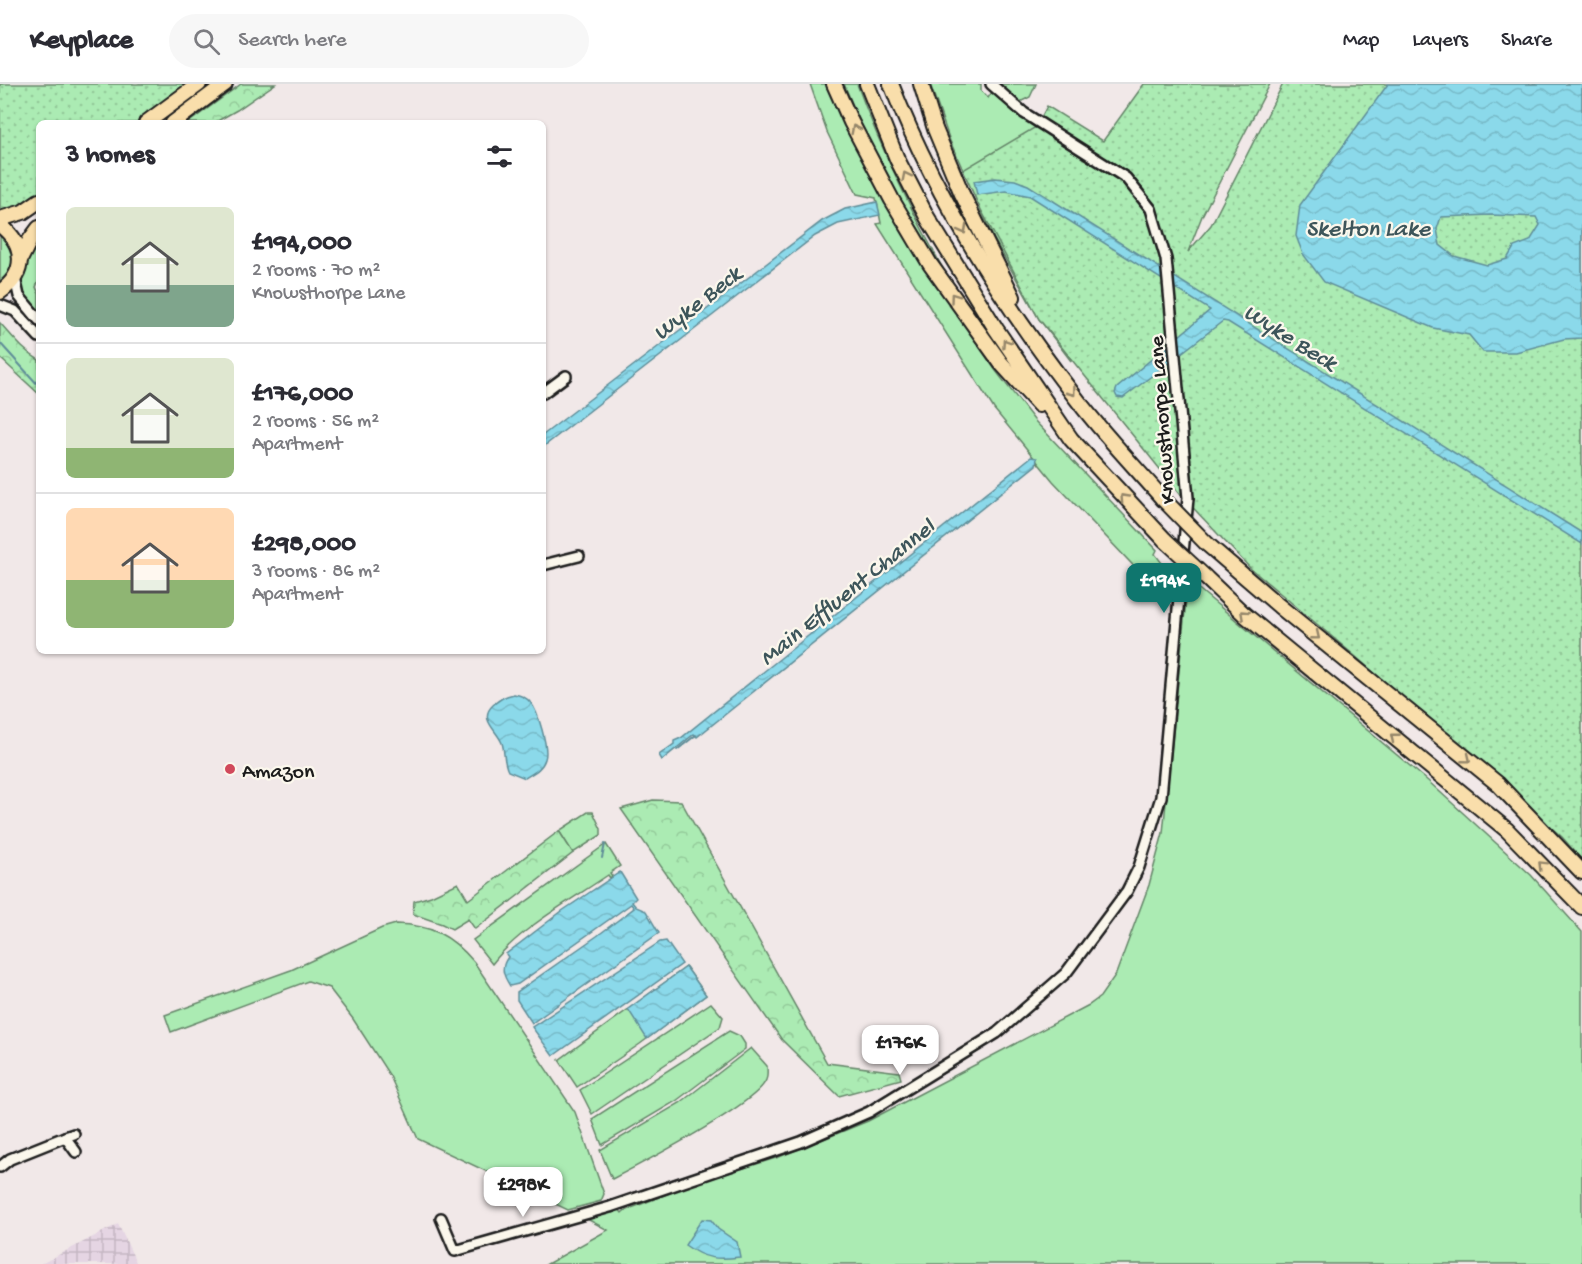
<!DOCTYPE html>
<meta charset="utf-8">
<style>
body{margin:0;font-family:"Gochi Hand",sans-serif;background:#f7f7f7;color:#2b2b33;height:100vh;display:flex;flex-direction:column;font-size:22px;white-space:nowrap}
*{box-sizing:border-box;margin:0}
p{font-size:20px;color:#7c7c81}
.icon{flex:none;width:33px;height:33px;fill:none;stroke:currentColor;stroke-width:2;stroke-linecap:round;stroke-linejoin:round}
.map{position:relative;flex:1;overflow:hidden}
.sheet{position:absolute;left:36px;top:36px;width:510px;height:534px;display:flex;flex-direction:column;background:#fff;border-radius:9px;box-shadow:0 2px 4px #0004}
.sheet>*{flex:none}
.price{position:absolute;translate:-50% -51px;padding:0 14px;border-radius:12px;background:#fff;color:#222;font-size:20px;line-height:39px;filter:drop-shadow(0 2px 3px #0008)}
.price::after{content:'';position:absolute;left:50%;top:36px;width:18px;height:14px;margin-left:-9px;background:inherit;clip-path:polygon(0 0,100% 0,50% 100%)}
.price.on{background:#0f766e;color:#fff}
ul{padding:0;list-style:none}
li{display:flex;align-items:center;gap:18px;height:150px;padding:0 30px}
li+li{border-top:2px solid #e1e1e2}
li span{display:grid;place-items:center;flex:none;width:168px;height:120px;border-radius:9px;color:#555}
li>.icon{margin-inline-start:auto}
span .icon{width:72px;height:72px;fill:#fffc;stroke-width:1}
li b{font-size:26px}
h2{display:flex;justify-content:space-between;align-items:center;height:72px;padding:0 30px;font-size:26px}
header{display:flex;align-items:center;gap:36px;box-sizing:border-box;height:84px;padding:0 30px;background:#fff;border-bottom:2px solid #e1e1e2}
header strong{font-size:28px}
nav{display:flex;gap:33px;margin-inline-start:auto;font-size:21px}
.search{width:420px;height:54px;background:#f7f7f7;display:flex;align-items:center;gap:15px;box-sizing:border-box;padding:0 21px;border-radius:33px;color:#7c7c81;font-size:22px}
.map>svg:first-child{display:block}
.industrial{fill:url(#industrial-grid)}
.green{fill:#abebb3;stroke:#648468;stroke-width:1.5}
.forest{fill:url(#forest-crowns);stroke:#648468;stroke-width:1.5}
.park{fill:url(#park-dots);stroke:#648468;stroke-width:1.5}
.water{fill:url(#water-waves);stroke:#5f8d98;stroke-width:1.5;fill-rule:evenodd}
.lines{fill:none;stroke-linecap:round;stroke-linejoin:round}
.stream{stroke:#5f8d98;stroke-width:2}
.minor-casing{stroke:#1c1c1c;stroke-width:14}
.highway-casing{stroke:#1c1c1c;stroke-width:18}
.minor{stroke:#fbf7ec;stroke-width:9}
.highway{stroke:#f9deab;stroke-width:14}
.highway-bridge-casing{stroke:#1c1c1c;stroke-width:18;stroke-linecap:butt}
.highway-bridge{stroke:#f9deab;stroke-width:14}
.oneway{stroke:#96876b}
.poi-dot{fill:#d1495b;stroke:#fbf7ec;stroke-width:2}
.labels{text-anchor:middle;stroke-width:4.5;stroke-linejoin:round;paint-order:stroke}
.street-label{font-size:22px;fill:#1c1c1c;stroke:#fbf7ec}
.poi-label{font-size:22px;fill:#1c1c1c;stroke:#fbf7ec;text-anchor:start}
.water-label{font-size:24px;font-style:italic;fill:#3d555a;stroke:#fbf7ec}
</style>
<header>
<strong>Keyplace</strong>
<div class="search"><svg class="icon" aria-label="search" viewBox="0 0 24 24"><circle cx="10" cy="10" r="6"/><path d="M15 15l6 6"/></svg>Search here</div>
<nav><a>Map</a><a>Layers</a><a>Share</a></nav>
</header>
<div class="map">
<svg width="1582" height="1180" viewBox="0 0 1582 1180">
<defs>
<pattern id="industrial-grid" width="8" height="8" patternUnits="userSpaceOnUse" patternTransform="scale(1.5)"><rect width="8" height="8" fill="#e5d5e3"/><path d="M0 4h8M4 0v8" fill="none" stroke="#c4b6c2"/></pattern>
<pattern id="forest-crowns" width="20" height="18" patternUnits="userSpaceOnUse" patternTransform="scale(1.5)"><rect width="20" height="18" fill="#abebb3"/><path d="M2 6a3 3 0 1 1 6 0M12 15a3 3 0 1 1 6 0" fill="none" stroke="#93c999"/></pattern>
<pattern id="park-dots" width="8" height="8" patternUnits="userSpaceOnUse" patternTransform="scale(1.5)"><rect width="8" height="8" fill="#abebb3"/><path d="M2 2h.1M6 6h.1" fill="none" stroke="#93c999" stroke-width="1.8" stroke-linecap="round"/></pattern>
<pattern id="water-waves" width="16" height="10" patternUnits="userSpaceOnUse" patternTransform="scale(1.5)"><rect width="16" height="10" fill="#8bd9ea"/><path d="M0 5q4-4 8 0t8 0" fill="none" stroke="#77bac8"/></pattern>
</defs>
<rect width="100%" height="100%" fill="#f1e8e8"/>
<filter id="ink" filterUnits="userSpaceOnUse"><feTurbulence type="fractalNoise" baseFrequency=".0167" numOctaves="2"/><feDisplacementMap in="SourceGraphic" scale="12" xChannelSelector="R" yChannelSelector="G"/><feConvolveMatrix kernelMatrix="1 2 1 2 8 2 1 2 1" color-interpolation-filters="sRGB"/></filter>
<g filter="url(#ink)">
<polygon class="industrial" points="118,1140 137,1180 41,1180"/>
<g class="green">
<polygon points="810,0 828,0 862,74 887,120 952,223 996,287 1034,336 1157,466 1155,470 1165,483 1172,482 1167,517 1053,397 994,325 877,140 881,139 876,114 857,110 827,48"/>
<path d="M 844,0 L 857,0 C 882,69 915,133 950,198 C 909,135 872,70 844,0 Z"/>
<polygon points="930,0 981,0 981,7 988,14 992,8 1036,43 1038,222 1071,277 1039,235 994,155 950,57"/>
<polygon points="998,0 1036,0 1030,13 1018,19"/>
<path d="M 0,149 C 15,163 18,183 0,197 Z"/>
<path d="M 39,152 L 39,196 L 36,203 L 39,210 L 39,231 L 24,213 L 23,207 L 19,207 C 20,187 30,170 39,152 Z"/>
<polygon points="1188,496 1428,697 1531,791 1582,848 1582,1180 547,1180 608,1146 583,1133 618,1124 622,1129 624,1127 687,1102 779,1073 868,1037 1089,921 1100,913 1116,890 1149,801 1163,749"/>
<polygon points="588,728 593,728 601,745 601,751 573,769 559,747"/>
<path d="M 606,760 L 620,782 L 610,789 L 612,792 L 610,794 L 608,791 C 570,817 520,844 492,880 L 473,856 Z"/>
<path d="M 396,840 C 431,841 451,851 474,878 L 575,1028 L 604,1110 L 601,1117 L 568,1126 L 418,1055 L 390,992 L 353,935 L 329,904 L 308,897 L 171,948 L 165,931 L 291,886 L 382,844 Z"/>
<polygon points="686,883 706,911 640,960 577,1003 559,976"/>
<polygon points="711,919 723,933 720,943 592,1030 580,1006"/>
<polygon points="729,947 740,952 745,960 745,965 676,1017 602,1061 592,1035"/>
<path d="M 751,964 L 767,982 C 767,986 768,992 766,996 C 758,1019 639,1081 612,1095 L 600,1066 L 680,1019 Z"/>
</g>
<g class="forest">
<polygon points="241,0 275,0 237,26 214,39 188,39"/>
<path d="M 0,239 C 13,253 23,267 39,276 L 39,310 L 0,274 Z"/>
<polygon points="653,716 681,717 827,979 899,988 901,995 839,1012 782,956 621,725"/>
<polygon points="559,747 573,769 475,845 468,835 452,845 442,840 413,830 414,817 431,812 458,799 468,816"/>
</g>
<g class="park">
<path d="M 0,0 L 192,0 L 139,39 L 39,39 L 39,111 C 27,119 15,126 0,127 Z"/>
<polygon points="1144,0 1270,0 1202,132 1188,168 1211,141 1283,0 1582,0 1582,776 1562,753 1355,572 1251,485 1180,410 1039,235 978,120 963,86 1036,43 1047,22 1103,57"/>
</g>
<g class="water">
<path d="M 1388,0 L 1582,0 L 1582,254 L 1564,255 L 1516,268 L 1483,268 L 1469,251 L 1433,244 L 1324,198 L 1303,170 L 1296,152 L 1300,121 ZM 1491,131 L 1536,133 L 1540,141 L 1530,157 L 1514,163 L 1507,175 L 1487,181 L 1454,172 L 1440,161 L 1437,145 L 1441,133 Z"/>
<polygon points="995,94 1015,96 1028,101 1582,449 1582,460 1228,238 1223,237 1123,314 1117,313 1115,309 1117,304 1210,226 1030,112 1006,107 977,111 974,97"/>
<polygon points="877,118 880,131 838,140 815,152 543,363 543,351 822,137 845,125"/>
<polygon points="1031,373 1037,374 1036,381 697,653 694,650 662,676 659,671 674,660 674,657 681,654"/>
<path d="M 514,610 C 520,611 526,613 530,618 C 538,626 549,665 545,675 C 542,685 533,689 525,694 L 508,687 C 503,677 505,668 502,659 C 497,646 478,635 493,621 C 500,615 504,612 514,610 Z"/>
<path d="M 620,788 L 636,814 L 632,818 L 636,823 L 646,827 L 659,849 L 532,939 L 517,916 L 517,908 L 597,852 L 634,824 L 631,820 L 518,900 L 510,902 C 503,891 500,884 508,873 L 506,870 L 562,827 Z"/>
<polygon points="666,857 682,880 553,972 532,943 660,858"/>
<polygon points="686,883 706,911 647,955 628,925"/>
<path d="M 702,1135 L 711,1136 L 718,1145 L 737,1158 L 740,1173 C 717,1176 704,1175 685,1161 Z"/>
</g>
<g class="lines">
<g class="stream">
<polyline points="0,259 39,302"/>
<polyline points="677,666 696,651"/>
<polyline points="602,774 605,760"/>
</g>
<g class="minor-casing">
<g id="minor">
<polyline points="15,194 19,212 39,236"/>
<polyline points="0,221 15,227 39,253"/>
<polyline points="543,309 566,292"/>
<polyline points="543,481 579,472"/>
<polyline points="74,1050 65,1053 76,1068"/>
<polyline points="0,1083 10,1075 65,1053"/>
<polyline points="441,1134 455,1167 610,1123 801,1058 869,1028 997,949 1066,889 1127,807 1139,783 1161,713 1188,414 1166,175 1151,125 1126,94 1024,29 991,0"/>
</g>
</g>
<g class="highway-casing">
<g id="highway">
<polyline points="834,0 851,38 892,116 930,180 1001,279 1039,321"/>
<polyline points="867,0 897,75 927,133 996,245 1071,355 1165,456"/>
<path d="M 891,0 C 936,114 1004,222 1079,318 C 1105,352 1135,383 1163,415"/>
<polyline points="921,0 935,45 962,110 1013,213"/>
<polyline points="146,39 199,0"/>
<polyline points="173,39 225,0"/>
<polyline points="0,135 23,128 39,117"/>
<path d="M 0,141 C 26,161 27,189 0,208"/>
<polyline points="21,174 30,156 39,144"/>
<polyline points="1207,460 1279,522 1498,700 1582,788"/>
<polyline points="1205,493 1245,531 1507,746 1582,823"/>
</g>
</g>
<use href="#minor" class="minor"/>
<use href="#highway" class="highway"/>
<g class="highway-bridge-casing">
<g id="highway-bridge">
<polyline points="1163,415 1207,460"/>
<polyline points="1165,456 1205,493"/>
</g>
</g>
<use href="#highway-bridge" class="highway-bridge"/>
</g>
<defs><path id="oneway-chevron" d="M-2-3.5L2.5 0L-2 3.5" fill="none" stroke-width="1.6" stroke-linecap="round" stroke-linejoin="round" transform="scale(1.5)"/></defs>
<g class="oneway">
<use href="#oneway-chevron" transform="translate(855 45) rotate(-117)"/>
<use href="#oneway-chevron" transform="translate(906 92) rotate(-117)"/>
<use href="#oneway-chevron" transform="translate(963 146) rotate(61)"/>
<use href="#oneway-chevron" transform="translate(954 213) rotate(-126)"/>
<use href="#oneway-chevron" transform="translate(1006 259) rotate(-124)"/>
<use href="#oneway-chevron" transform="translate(1072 308) rotate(53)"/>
<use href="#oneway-chevron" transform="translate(1124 414) rotate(-133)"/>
<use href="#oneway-chevron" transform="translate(1244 530) rotate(-138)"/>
<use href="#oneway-chevron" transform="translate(1316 552) rotate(39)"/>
<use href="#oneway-chevron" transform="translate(1394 653) rotate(-141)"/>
<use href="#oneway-chevron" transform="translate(1467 675) rotate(39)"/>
<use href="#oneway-chevron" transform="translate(1542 781) rotate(-135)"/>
</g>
</g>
<circle class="poi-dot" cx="230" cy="685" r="6"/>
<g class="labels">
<g class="street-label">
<text transform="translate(1160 336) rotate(-94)" y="8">Knowsthorpe Lane</text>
</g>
<g class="poi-label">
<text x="242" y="693">Amazon</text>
</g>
<g class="water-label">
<text x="1368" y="151">Skelton Lake</text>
<text transform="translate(696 218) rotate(-38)" y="8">Wyke Beck</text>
<text transform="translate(1291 252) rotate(32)" y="8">Wyke Beck</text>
<text transform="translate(846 507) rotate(-39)" y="8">Main Effluent Channel</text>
</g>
</g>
</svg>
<b class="price on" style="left:1164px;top:530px">£194K</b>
<b class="price" style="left:900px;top:992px">£176K</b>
<b class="price" style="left:523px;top:1134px">£298K</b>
<section class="sheet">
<h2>3 homes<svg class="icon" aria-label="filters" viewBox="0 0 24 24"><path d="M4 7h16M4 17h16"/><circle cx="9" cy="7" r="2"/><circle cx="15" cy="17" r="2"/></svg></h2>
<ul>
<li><span style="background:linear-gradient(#dfe7d0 65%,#7fa58c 0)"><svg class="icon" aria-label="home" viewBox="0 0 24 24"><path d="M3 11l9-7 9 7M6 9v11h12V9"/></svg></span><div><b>£194,000</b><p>2 rooms · 70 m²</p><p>Knowsthorpe Lane</p></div></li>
<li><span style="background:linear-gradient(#dfe7d0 75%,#8fb573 0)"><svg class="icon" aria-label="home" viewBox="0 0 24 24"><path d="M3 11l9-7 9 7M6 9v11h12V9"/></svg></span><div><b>£176,000</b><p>2 rooms · 56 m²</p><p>Apartment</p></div></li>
<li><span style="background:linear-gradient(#ffd9b3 60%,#8fb573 0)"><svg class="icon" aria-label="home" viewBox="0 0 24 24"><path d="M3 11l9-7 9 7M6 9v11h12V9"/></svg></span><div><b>£298,000</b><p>3 rooms · 86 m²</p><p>Apartment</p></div></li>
</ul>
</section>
</div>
